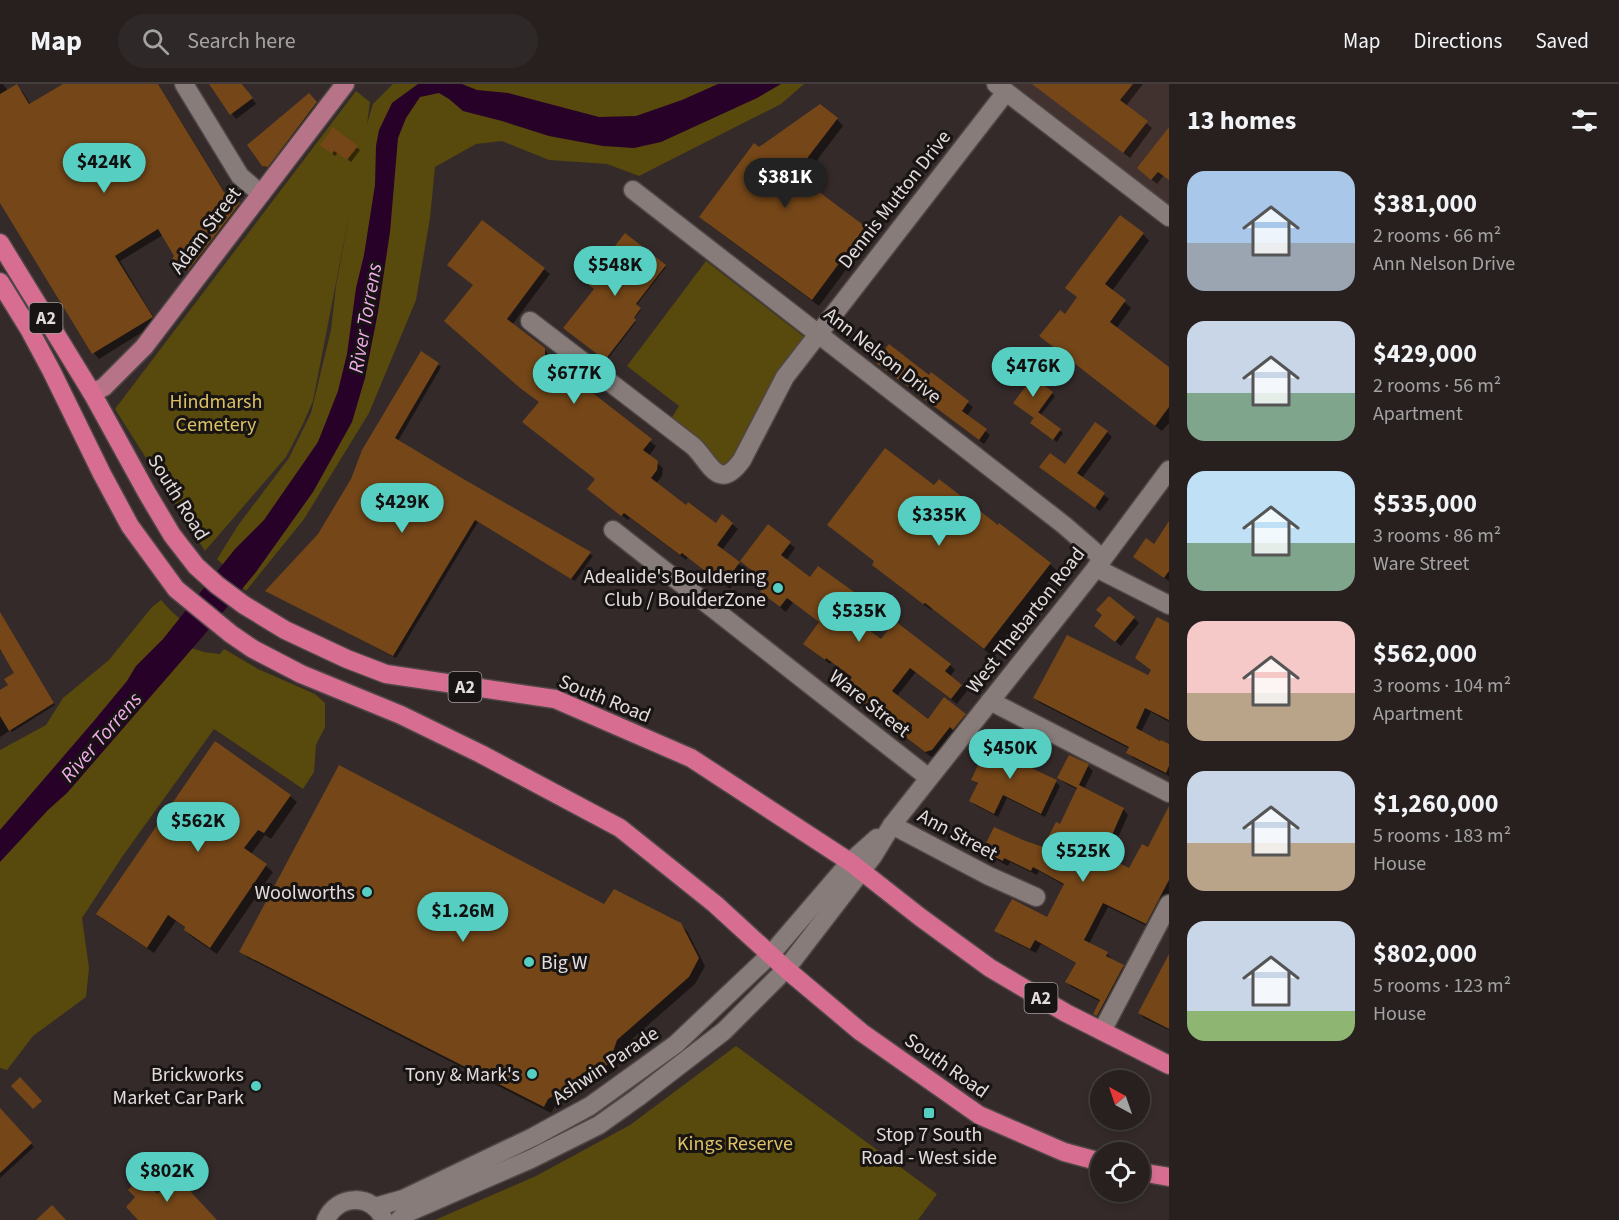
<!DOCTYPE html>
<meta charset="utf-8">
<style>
body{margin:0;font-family:"Source Sans 3",sans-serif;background:#2f2828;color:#f1f3f6;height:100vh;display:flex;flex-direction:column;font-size:22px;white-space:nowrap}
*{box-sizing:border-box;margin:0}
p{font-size:20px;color:#a4a3a4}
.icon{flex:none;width:33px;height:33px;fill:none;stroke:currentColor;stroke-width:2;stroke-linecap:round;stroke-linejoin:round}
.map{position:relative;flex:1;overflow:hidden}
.panel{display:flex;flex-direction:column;background:#27201f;width:450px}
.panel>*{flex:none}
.needle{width:39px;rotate:320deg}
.buttons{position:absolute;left:1090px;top:986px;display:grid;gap:12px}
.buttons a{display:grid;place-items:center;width:60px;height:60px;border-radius:50%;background:#27201f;box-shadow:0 3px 9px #0003,0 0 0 2px #433e3d;font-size:30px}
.price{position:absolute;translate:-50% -51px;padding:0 14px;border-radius:21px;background:#57cec2;color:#111;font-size:20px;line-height:39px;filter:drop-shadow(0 2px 3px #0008)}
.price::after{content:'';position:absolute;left:50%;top:36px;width:18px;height:14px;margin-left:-9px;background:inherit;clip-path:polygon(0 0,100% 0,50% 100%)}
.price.current{background:#222;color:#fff}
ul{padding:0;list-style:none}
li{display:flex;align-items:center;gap:18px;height:150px;padding:0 18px}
li span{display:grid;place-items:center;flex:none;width:168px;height:120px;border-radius:18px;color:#555}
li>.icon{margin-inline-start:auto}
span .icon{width:72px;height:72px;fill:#fffc;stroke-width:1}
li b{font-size:26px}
h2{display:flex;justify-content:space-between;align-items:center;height:72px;padding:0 18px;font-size:26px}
header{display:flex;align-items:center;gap:36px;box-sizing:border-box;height:84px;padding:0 30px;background:#27201f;border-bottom:2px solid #433e3d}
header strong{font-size:28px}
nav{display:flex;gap:33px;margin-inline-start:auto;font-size:21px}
.search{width:420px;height:54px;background:#2f2828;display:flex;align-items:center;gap:15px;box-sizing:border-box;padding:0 21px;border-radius:33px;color:#a4a3a4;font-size:22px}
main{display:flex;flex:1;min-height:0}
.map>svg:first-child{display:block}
.built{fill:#42322f}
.green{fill:#58490d}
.water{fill:#280128}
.shadow{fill:#0007}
.building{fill:#744618}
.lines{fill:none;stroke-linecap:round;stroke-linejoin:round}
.minor-casing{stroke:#4f4746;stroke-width:21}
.major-casing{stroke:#4f4746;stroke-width:21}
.highway-casing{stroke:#4f4746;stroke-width:21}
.minor{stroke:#877c7a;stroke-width:18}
.major{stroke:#b77488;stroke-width:18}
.highway{stroke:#d76e92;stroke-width:18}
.poi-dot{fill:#57cec2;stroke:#181413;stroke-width:2}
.labels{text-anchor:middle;stroke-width:6;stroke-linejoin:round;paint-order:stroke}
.shield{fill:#181413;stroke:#a6a09f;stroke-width:1.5}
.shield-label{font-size:18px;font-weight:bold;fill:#e3dcdb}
.street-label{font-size:20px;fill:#e3dcdb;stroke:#181413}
.park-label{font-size:20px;fill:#dbc064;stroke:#181413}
.poi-label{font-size:20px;fill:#e3dcdb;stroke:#181413;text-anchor:end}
.water-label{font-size:21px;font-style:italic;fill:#f2aced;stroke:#181413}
</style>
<header>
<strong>Map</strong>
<div class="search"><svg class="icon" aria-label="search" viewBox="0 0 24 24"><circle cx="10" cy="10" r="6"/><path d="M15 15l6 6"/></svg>Search here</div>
<nav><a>Map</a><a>Directions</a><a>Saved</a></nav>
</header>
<main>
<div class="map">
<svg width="1169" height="1136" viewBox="0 0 1169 1136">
<rect width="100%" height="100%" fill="#342a29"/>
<polygon class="built" points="996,0 1169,0 1169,133"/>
<g class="green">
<polygon points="393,0 804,0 781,20 639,92 607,80 549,76 502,57 476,60 435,83 430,134 416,216 369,329 304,435 246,507 235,497 235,492 217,475 239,440 289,374 311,329 331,246 336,202 350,127 313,317 302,342 286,373 205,467 115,325 356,7 370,18 367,40 373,20"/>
<polygon points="706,177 807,255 742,367 725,385 671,335 679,322 627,282"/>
<polygon points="161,516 172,528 191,544 188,563 204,568 220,570 224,565 258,585 315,610 325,619 325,643 316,661 314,688 303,705 214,645 122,773 82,834 89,884 86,913 33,952 7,986 0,984 0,666 46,641 63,614 109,576 152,523"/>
<polygon points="736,962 937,1110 918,1136 435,1136 536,1092 630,1041"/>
</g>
<polygon class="water" points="418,0 462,0 477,6 508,9 599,33 636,32 682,16 718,0 781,0 757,14 661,58 634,64 603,62 549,52 502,37 463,27 449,15 439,9 420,13 406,34 398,54 390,148 378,228 365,294 352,338 313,408 256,488 204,551 67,709 48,726 0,778 0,746 93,638 127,597 136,582 163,555 235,465 264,436 318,358 338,307 347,270 356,204 364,171 375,101 376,62 379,46 392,19"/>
<g class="shadow">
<polygon points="0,0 3,0 8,7 17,2 22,7 31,21 66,0 158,0 227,112 245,125 194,191 174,175 176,172 163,151 120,177 157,239 99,275 94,269 0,117"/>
<polygon points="218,0 244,0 243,1 256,20 236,35 212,5"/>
<polygon points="1046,0 1143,0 1126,22 1152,44 1130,74 1048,11"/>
<polygon points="309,11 317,20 269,83 264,83 263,81"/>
<polygon points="837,35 843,42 801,97 865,144 872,151 819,222 707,139 759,65"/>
<polygon points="334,46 360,66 351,78 338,68 335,72 325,64"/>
<polygon points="1169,54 1164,91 1157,100 1146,91"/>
<polygon points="1143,150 1149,157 1112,207 1131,224 1116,245 1169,285 1169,339 1162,347 1048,259 1041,252 1065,232 1079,214"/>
<polygon points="625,151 666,183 636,222 641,226 634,235 636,238 607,276 565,244 596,205"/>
<polygon points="544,185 550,190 512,241 544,265 550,272 550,278 656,362 649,372 663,384 662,392 656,400 686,423 716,441 732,440 738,445 722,466 745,485 730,505 688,473 686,476 630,434 628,436 595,411 597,395 540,318 452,243"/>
<polygon points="421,269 441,283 398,357 593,472 575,497 478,438 396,574 267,507 319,451 353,396"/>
<polygon points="882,282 929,293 931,290 973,323 967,332 990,351 984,360"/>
<polygon points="1033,295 1055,312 1040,332 1063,349 1057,358 1035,342"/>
<polygon points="1107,348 1112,353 1082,394 1109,415 1100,427 1046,388 1065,382"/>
<polygon points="934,403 1050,480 1057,487 991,571 932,524 931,526 881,487 876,478"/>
<polygon points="1169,440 1169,497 1140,478 1155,462"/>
<polygon points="768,442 795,464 786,477 811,495 818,484 873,524 860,541 881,557 950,581 955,586 950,593 967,607 957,620 916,588 897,612 928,637 965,631 970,636 938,671 931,673 850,610 853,594 832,578 830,580 810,565 821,539 793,518 786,528 767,513 769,498"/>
<polygon points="1104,531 1134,534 1139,539 1121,562 1100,546"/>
<polygon points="0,533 3,535 55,621 12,648 11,646 0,653 0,612 16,590 2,566 0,567"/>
<polygon points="1169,541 1169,638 1151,628 1141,648 1169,661 1169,692 1133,674 1128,668 1130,665 1040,619 1034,614 1148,592 1152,586"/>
<polygon points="1025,663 1029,667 1018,680 1056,698 1060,702 1045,733 1007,714 998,733 975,721 971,717 979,701 972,696 986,680"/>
<polygon points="1088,682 1093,687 1084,705 1123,725 1128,731 1108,776 1129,786 1149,765 1169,731 1169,811 1151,844 1108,823 1089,860 1107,870 1112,875 1111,877 1123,883 1128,888 1100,935 1095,930 1101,918 1072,903 1067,898 1077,880 1041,860 1036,869 1002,852 996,846 1048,835 1065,802 1039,787 1037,791 1010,778 1008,782 989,772 984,767 1044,765 1061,742 1078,706 1065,699 1059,694"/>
<polygon points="290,712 297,718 271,755 265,751 251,770 273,788 217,870 192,853 185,846 186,844 176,837 154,869 104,836 98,830"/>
<polygon points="605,822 680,840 687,847 705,882 695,900 623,963 615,987 555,1022 551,1029 248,874 241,868"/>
<polygon points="1169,883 1169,946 1144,934 1140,929"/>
<polygon points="0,1026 34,1063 0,1094"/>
</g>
<g class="building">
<polygon points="17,0 29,20 63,0 158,0 224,108 240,119 188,187 172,175 174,172 158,145 115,172 153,233 92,270 0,119 0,10"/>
<polygon points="209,0 242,0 253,14 230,31"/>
<polygon points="1032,0 1133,0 1120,16 1148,37 1123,69"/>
<polygon points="309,9 317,18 268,83 262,82 247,61"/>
<polygon points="820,20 838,34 795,90 866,143 812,216 699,133 754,59 759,63"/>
<polygon points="333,43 358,62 347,76 334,67 332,70 320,61"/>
<polygon points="1169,43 1169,96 1158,88 1151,96 1137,84"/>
<polygon points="1120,131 1144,149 1105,200 1126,216 1110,238 1169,283 1169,323 1155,342 1039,252 1060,226 1065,230 1077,213 1065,204"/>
<polygon points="482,136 545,184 507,235 545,264 545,272 652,355 643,366 658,377 657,386 651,394 686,421 688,418 716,439 722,430 733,439 717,461 740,478 723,501 682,469 680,471 624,429 621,432 587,405 595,395 522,338 539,318 520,304 444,237 473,201 447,181"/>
<polygon points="625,149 666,181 636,220 641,224 634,234 636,236 605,276 563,244 594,205 589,201 597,191 594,189"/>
<polygon points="889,260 929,291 931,288 969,317 962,327 987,345 979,356 875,278"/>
<polygon points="421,267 439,279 395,354 460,393 591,468 571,495 475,436 393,572 265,507 318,450 351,395 362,366"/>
<polygon points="1033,293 1053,308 1034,334 1013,319"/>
<polygon points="1038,328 1061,345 1053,356 1030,339"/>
<polygon points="1095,338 1108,347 1077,389 1105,409 1095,424 1039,383 1050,369 1065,380"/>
<polygon points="885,364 934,401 939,395 998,441 999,439 1051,479 984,565 925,519 923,520 872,481 874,477 827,441"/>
<polygon points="1169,437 1169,487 1164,494 1133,473 1146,454 1154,460"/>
<polygon points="768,440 791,458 781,471 810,493 818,482 868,518 855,536 881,555 895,537 951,580 945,587 962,601 951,615 910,584 892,607 928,635 944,613 966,630 953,646 950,643 932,666 925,668 843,605 852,593 826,574 825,576 803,560 819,538 787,514 780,523 760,508 767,498 740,477"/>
<polygon points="1109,512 1135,533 1115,558 1094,542 1102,531 1096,526"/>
<polygon points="0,528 54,619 9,647 0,632 0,606 8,601 4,595 14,589 0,565"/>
<polygon points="1157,533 1169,539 1169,636 1145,624 1136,644 1160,657 1161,656 1169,660 1169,682 1166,689 1126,669 1129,663 1033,614 1067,551 1148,591 1151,586 1135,574"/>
<polygon points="1010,649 1026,662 1014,676 1057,696 1041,730 1003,711 994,730 969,717 978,699 971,696 981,675 986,678"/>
<polygon points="215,657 291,711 264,749 258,746 244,764 267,780 210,864 184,846 185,843 168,831 147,864 96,830"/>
<polygon points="1069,671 1089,680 1079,701 1124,724 1103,771 1129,784 1142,760 1148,763 1169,722 1169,796 1146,840 1103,819 1084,856 1108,868 1106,872 1124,881 1097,932 1093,930 1100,916 1065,898 1076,879 1035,856 1030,865 994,847 1012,815 1047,833 1064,800 1033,783 1031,787 1004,774 1003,777 982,767 994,743 1023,756 1043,763 1056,738 1060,740 1077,704 1057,694"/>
<polygon points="339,681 604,820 614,805 681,839 699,874 689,893 617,956 609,980 548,1015 544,1023 239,868"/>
<polygon points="1169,870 1169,945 1138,929"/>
<polygon points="20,993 42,1017 33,1025 11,1002"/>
<polygon points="0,1024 32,1059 0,1089"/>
<polygon points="176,1092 217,1136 138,1136 126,1123 135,1113 128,1106 141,1093 157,1110"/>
<polygon points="52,1121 66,1136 36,1136"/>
</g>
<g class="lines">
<g class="minor-casing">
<g id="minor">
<polyline points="184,0 240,92 261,110"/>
<polyline points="996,0 1169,133"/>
<polyline points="633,106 1064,441 1102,474"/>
<path d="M 530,237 L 693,362 C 709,376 718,410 742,376 L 785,293 L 1006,8"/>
<polyline points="613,446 929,694"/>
<polyline points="1096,484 1169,521"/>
<polyline points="990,617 1169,709"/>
<polyline points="892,741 989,792 1036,813"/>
<polyline points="1102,947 1169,820"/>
<polyline points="375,1123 403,1115 533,1053 590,1022 676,960 771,870 850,778 877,754"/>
<path d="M 326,1136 C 337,1110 373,1109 384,1136"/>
<polyline points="399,1136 407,1129 531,1075 599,1041 637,1014 724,947 786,885 873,772 892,741 1096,484 1169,386"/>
</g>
</g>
<g class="major-casing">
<polyline id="major" points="92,309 104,303 144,263 345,0"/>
</g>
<g class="highway-casing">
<g id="highway">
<polyline points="0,159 92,309 147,409 172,451 196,482 217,501 244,521 285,546 347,575 386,590 555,615 691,674 850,778 920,833 990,884 1066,929 1169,981"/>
<polyline points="0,198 29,245 51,286 102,390 130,442 176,505 231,550 253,565 301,590 401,631 481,670 620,744 715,820 786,885 861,948 979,1031 1064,1068 1101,1078"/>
<polyline points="1140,1088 1169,1093"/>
</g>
</g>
<use href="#minor" class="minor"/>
<use href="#major" class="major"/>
<use href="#highway" class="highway"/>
</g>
<g class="poi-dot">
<circle cx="778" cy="504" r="6"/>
<circle cx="367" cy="808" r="6"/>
<circle cx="529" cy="878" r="6"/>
<circle cx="532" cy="990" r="6"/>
<circle cx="256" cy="1002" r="6"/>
<rect x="923" y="1023" width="12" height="12" rx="3"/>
</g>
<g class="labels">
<g class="shield">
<rect x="29.5" y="219" width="33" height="30" rx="4.5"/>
<rect x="448.5" y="588" width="33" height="30" rx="4.5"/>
<rect x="1024.5" y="899" width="33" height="30" rx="4.5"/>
</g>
<g class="shield-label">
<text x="46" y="240">A2</text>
<text x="465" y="609">A2</text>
<text x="1041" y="920">A2</text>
</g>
<g class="street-label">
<text transform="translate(894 115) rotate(-52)" y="7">Dennis Mutton Drive</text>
<text transform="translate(205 146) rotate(-53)" y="7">Adam Street</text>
<text transform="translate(883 271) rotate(38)" y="7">Ann Nelson Drive</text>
<text transform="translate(179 413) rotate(58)" y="7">South Road</text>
<text transform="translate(1025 536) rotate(-52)" y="7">West Thebarton Road</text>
<text transform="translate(605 614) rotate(22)" y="7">South Road</text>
<text transform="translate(870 619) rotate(38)" y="7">Ware Street</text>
<text transform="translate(958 750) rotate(28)" y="7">Ann Street</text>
<text transform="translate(605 981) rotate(-34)" y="7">Ashwin Parade</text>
<text transform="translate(947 981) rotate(35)" y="7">South Road</text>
</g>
<g class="park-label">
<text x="216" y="324">Hindmarsh<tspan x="216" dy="23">Cemetery</tspan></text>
<text x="735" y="1066">Kings Reserve</text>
</g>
<g class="poi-label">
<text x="766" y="499">Adealide's Bouldering<tspan x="766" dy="23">Club / BoulderZone</tspan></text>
<text x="355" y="815">Woolworths</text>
<text x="541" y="885" text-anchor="start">Big W</text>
<text x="244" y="997">Brickworks<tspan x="244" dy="23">Market Car Park</tspan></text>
<text x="520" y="997">Tony &amp; Mark's</text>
<text x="929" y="1057" text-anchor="middle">Stop 7 South<tspan x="929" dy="23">Road - West side</tspan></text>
</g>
<g class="water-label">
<text transform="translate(365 234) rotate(-80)" y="7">River Torrens</text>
<text transform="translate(101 653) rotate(-49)" y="7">River Torrens</text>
</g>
</g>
</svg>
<div class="buttons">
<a><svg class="needle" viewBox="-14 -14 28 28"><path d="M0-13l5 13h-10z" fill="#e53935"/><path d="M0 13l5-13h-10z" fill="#a4a3a4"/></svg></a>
<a><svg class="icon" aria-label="locate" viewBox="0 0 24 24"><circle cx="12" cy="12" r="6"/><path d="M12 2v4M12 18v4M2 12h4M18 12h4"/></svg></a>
</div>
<b class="price" style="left:104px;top:110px">$424K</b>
<b class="price current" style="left:785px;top:125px">$381K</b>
<b class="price" style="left:615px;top:213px">$548K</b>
<b class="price" style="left:1033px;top:314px">$476K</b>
<b class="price" style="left:574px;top:321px">$677K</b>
<b class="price" style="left:402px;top:450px">$429K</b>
<b class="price" style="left:939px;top:463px">$335K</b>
<b class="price" style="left:859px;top:559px">$535K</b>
<b class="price" style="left:1010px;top:696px">$450K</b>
<b class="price" style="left:198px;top:769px">$562K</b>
<b class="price" style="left:1083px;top:799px">$525K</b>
<b class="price" style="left:463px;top:859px">$1.26M</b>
<b class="price" style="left:167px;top:1119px">$802K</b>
</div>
<section class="panel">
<h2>13 homes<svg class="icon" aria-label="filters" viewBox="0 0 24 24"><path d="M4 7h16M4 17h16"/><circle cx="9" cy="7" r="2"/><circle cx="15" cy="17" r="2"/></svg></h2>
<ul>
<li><span style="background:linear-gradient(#a9c7e8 60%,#9aa5b1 0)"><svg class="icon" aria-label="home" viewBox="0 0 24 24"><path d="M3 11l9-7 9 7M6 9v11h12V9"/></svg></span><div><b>$381,000</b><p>2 rooms · 66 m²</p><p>Ann Nelson Drive</p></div></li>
<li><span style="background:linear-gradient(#c9d6e8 60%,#7fa58c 0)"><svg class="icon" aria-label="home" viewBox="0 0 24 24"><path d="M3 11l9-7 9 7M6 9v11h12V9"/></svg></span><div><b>$429,000</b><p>2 rooms · 56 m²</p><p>Apartment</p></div></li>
<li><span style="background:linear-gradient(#bfe0f5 60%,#7fa58c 0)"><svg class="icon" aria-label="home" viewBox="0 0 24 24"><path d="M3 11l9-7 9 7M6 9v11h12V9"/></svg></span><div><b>$535,000</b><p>3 rooms · 86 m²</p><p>Ware Street</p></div></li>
<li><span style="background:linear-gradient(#f6c9c9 60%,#b9a48a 0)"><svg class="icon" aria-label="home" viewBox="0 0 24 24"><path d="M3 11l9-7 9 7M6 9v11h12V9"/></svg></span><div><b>$562,000</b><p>3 rooms · 104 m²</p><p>Apartment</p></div></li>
<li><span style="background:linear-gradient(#c9d6e8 60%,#b9a48a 0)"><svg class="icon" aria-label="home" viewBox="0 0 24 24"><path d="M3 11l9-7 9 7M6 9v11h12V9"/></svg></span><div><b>$1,260,000</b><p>5 rooms · 183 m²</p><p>House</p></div></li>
<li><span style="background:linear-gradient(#c9d6e8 75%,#8fb573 0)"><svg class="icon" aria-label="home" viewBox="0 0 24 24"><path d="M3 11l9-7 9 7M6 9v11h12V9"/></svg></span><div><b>$802,000</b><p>5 rooms · 123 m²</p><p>House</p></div></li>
</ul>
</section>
</main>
